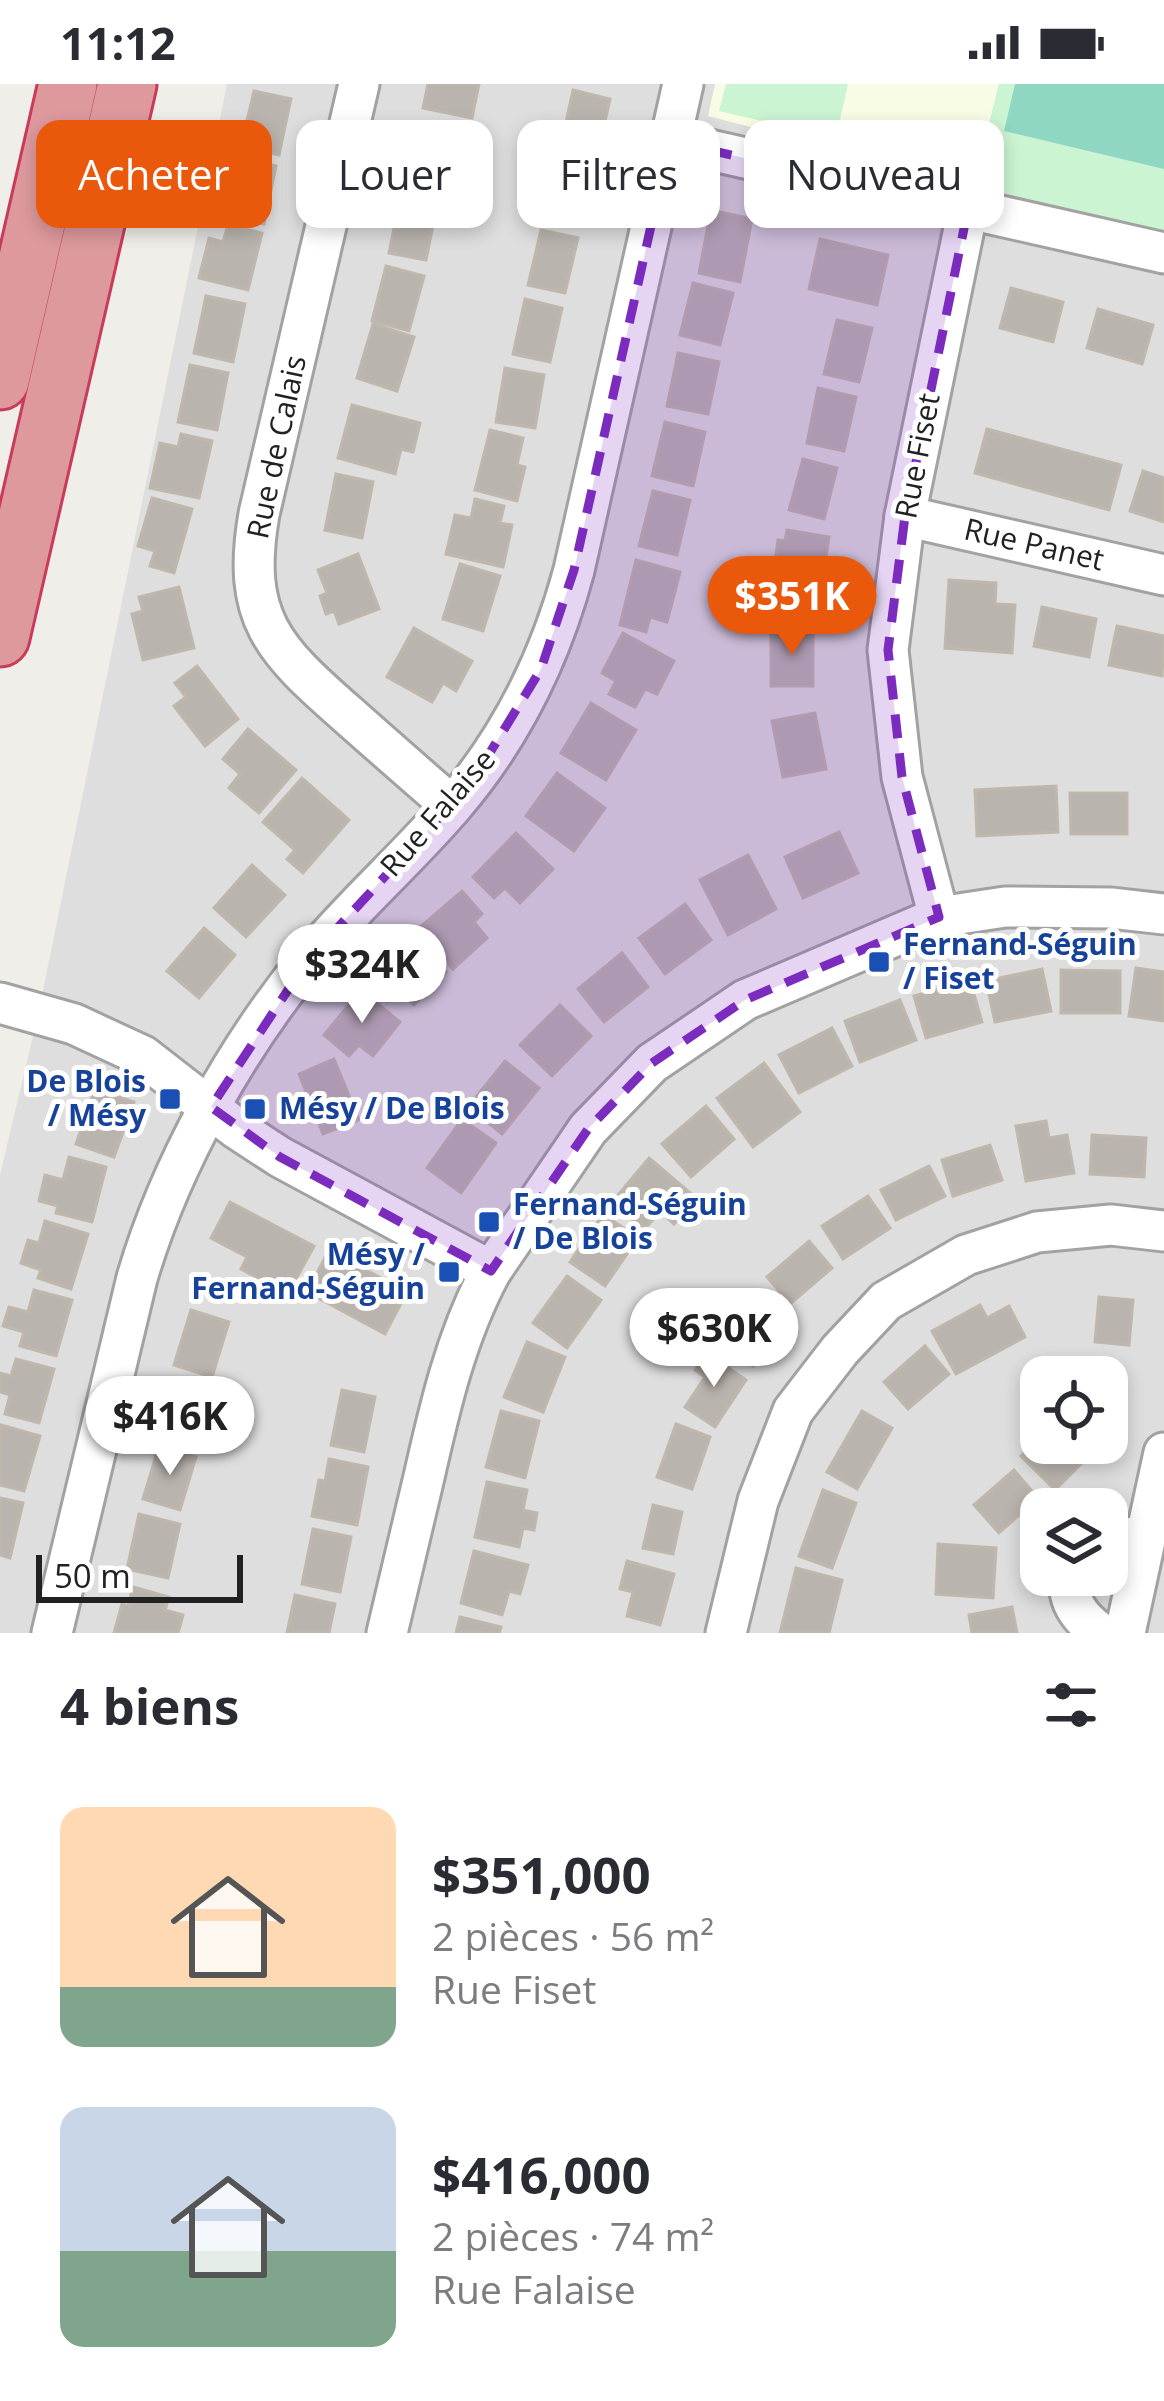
<!DOCTYPE html>
<html lang="fr">
<meta charset="utf-8">
<style>
body{margin:0;font-family:"Open Sans",sans-serif;background:#f7f7f7;color:#2b2b33;height:100vh;display:flex;flex-direction:column;font-size:45px;white-space:nowrap}
*{box-sizing:border-box;margin:0}
p{font-size:39px;color:#7c7c81}
.icon{flex:none;width:66px;height:66px;fill:none;stroke:currentColor;stroke-width:2;stroke-linecap:round;stroke-linejoin:round}
.map{position:relative;height:1549px;overflow:hidden}
.panel{display:flex;flex-direction:column;background:#fff;flex:1}
.panel>*{flex:none}
.top-card{position:absolute;left:36px;top:36px;width:1092px;height:108px;display:flex;gap:24px}
.buttons{position:absolute;left:1020px;top:1272px;display:grid;gap:24px}
.buttons a{display:grid;place-items:center;width:108px;height:108px;border-radius:24px;background:#fff;box-shadow:0 6px 18px #0003;font-size:60px}
.scale{position:absolute;left:36px;bottom:30px;width:207px;box-sizing:border-box;padding-left:12px;border:6px solid #212121;border-top:0;font-size:33px;line-height:42px;white-space:nowrap;color:#212121;-webkit-text-stroke:9px #fff;paint-order:stroke}
.price{position:absolute;translate:-50% -102px;padding:0 27px;border-radius:42px;background:#fff;color:#222;font-size:39px;line-height:78px;filter:drop-shadow(0 3px 6px #0008)}
.price::after{content:'';position:absolute;left:50%;top:72px;width:36px;height:27px;margin-left:-18px;background:inherit;clip-path:polygon(0 0,100% 0,50% 100%)}
.price.current{background:#ea580c;color:#fff}
ul{padding:0;list-style:none}
li{display:flex;align-items:center;gap:36px;height:300px;padding:0 60px}
li span{display:grid;place-items:center;flex:none;width:336px;height:240px;border-radius:24px;color:#555}
li>.icon{margin-inline-start:auto}
span .icon{width:144px;height:144px;fill:#fffc;stroke-width:1}
li b{font-size:51px}
h2{display:flex;justify-content:space-between;align-items:center;height:144px;padding:0 60px;font-size:51px}
.pill{padding:0 42px;border-radius:24px;background:#fff;box-shadow:0 6px 18px #0003;font-size:42px;line-height:108px}
.pill.current{background:#ea580c;color:#fff}
.status{display:flex;justify-content:space-between;align-items:center;height:84px;padding:0 60px;background:#fff;direction:ltr}
.status svg{height:33px;fill:currentColor}
.map>svg:first-child{display:block}
.residential{fill:#dedede;fill-rule:evenodd}
.education{fill:#f9fce5}
.park{fill:#cbf4d3}
.pitch{fill:#8fd6c3}
.building{fill:#b9b4ae;stroke:#c0b7ac;stroke-width:3}
.lines{fill:none;stroke-linecap:round;stroke-linejoin:round}
.minor-casing{stroke:#a2a2a2;stroke-width:45}
.highway-casing{stroke:#c93b5a;stroke-width:63}
.minor{stroke:#fff;stroke-width:39}
.highway{stroke:#de999d;stroke-width:57}
.marked{fill:#7b2cbf;fill-opacity:0.2;stroke:#7b2cbf;stroke-width:9;stroke-dasharray:24 15;stroke-linejoin:round}
.transit-dot{fill:#1a4fb4;stroke:#fff;stroke-width:4.5}
.labels{text-anchor:middle;stroke-width:10;stroke-linejoin:round;paint-order:stroke}
.street-label{font-size:30px;fill:#212121;stroke:#fff}
.transit-label{font-size:30px;font-weight:bold;fill:#164399;stroke:#fff;text-anchor:start}
</style>
<div class="status"><b>11:12</b><svg viewBox="0 0 49 12"><path d="M0 12V9h3v3zM5 12V6h3v6zM10 12V3h3v9zM15 12V0h3v12zM26 1h20v11H26zM47 4h2v5h-2z"/></svg></div>
<div class="map">
<svg width="1164" height="1549" viewBox="0 0 1164 1549">
<rect width="100%" height="100%" fill="#f0eee8"/>
<path class="residential" d="M 227,0 L 1164,0 L 1164,1549 L 0,1549 L 0,1091 L 38,931 ZM 1041,1293 L 1107,1293 L 1107,1359 L 1041,1359 ZM 1041,1425 L 1107,1425 L 1107,1491 L 1041,1491 Z"/>
<polygon class="education" points="715,0 999,0 974,101 708,32"/>
<g class="park">
<polygon points="726,0 848,0 836,54 719,27"/>
<polygon points="999,0 1164,0 1164,150 974,101"/>
</g>
<polygon class="pitch" points="1015,0 1164,0 1164,85 1004,47"/>
<g class="building">
<polygon points="428,0 479,0 472,34 423,24"/>
<polygon points="573,6 610,15 598,69 561,61"/>
<polygon points="254,7 291,15 279,71 241,62"/>
<polygon points="418,43 455,52 441,108 404,99"/>
<polygon points="238,74 276,82 264,140 225,131"/>
<polygon points="557,77 595,85 583,141 544,132 548,114 537,111 543,88 554,91"/>
<polygon points="400,114 437,121 426,176 389,169"/>
<polygon points="711,126 752,135 740,198 699,189"/>
<polygon points="228,141 262,149 248,206 199,194 209,154 223,158"/>
<polygon points="541,146 578,154 565,209 528,201"/>
<polygon points="820,155 888,171 877,221 809,205"/>
<polygon points="386,182 424,192 409,247 372,237"/>
<polygon points="693,199 733,209 720,261 680,251"/>
<polygon points="1011,204 1063,218 1053,258 1000,244"/>
<polygon points="206,212 245,220 233,278 194,269"/>
<polygon points="525,215 562,224 550,278 513,270"/>
<polygon points="1098,225 1153,241 1142,280 1087,264"/>
<polygon points="837,236 872,244 859,298 824,290"/>
<polygon points="373,240 414,253 397,307 357,294"/>
<polygon points="678,269 719,278 708,330 667,322"/>
<polygon points="190,281 228,289 217,346 178,338"/>
<polygon points="505,284 544,291 535,344 496,338"/>
<polygon points="818,304 856,313 844,367 807,359"/>
<polygon points="352,321 420,339 413,368 401,365 395,390 338,374"/>
<polygon points="665,338 705,348 693,402 652,392"/>
<polygon points="987,345 1121,381 1109,426 975,389"/>
<polygon points="490,346 523,354 517,381 525,383 517,417 475,406"/>
<polygon points="181,350 212,357 199,414 150,404 160,359 178,363"/>
<polygon points="803,375 837,384 824,435 789,426"/>
<polygon points="1143,387 1164,394 1164,438 1130,427"/>
<polygon points="336,390 373,398 362,454 325,446"/>
<polygon points="653,407 690,416 677,471 639,462"/>
<polygon points="152,414 192,425 174,489 150,482 155,467 138,462"/>
<polygon points="475,415 504,422 500,439 512,441 503,483 446,470 455,431 471,434"/>
<polygon points="787,446 829,453 821,506 772,499 778,456 785,457"/>
<polygon points="358,470 379,525 339,540 334,527 326,530 320,512 327,509 318,486"/>
<polygon points="636,476 680,488 667,538 650,533 646,548 620,541"/>
<polygon points="460,480 500,492 483,547 443,535"/>
<polygon points="949,496 996,499 995,520 1015,521 1012,569 945,564"/>
<polygon points="179,503 194,564 143,576 132,530 143,527 139,513"/>
<polygon points="1042,523 1096,535 1089,573 1034,562"/>
<polygon points="1117,542 1164,552 1162,592 1109,581"/>
<polygon points="414,544 472,577 456,607 443,599 432,618 387,593"/>
<rect x="771" y="545" width="42" height="57"/>
<polygon points="623,549 674,577 657,610 645,605 635,623 609,610 616,597 602,589"/>
<polygon points="197,582 238,635 205,662 174,622 186,613 175,599"/>
<polygon points="591,619 636,646 606,696 561,669"/>
<polygon points="815,629 826,685 783,693 772,637"/>
<polygon points="248,645 296,686 259,729 229,704 240,690 223,675"/>
<polygon points="557,689 605,724 574,767 526,732"/>
<polygon points="302,694 349,736 303,789 287,775 295,766 263,738"/>
<polygon points="1056,702 1058,748 977,752 975,706"/>
<polygon points="1070,709 1127,709 1127,750 1071,750"/>
<polygon points="839,748 858,789 803,814 785,773"/>
<polygon points="516,749 553,785 520,819 505,804 494,814 473,793"/>
<polygon points="748,771 776,825 728,851 700,796"/>
<polygon points="252,781 285,811 246,853 214,824"/>
<polygon points="462,807 482,830 474,838 487,854 453,885 418,845"/>
<polygon points="685,820 711,856 665,890 639,854"/>
<polygon points="204,844 235,871 199,914 167,887"/>
<polygon points="408,851 446,888 414,921 397,905 387,917 365,896"/>
<polygon points="622,869 648,903 604,938 578,905"/>
<polygon points="1136,884 1164,888 1164,937 1129,932"/>
<polygon points="1042,885 1051,927 995,938 986,897"/>
<polygon points="1061,886 1120,887 1120,929 1061,929"/>
<polygon points="970,896 982,938 926,954 914,912"/>
<polygon points="361,906 400,938 373,972 359,961 349,972 324,951"/>
<polygon points="900,916 916,956 860,978 845,937"/>
<polygon points="560,921 591,952 552,992 520,961"/>
<polygon points="832,944 852,982 799,1009 779,971"/>
<polygon points="334,975 359,1036 323,1050 299,990"/>
<polygon points="505,977 539,1004 502,1050 468,1023"/>
<polygon points="764,979 800,1028 753,1063 717,1014"/>
<polygon points="95,1005 134,1018 114,1073 76,1060"/>
<polygon points="706,1022 734,1055 691,1093 662,1060"/>
<polygon points="462,1035 496,1059 461,1109 427,1084"/>
<polygon points="1046,1037 1049,1054 1067,1051 1074,1089 1026,1097 1016,1042"/>
<polygon points="1092,1051 1146,1054 1144,1093 1090,1090"/>
<polygon points="990,1061 1002,1096 953,1112 942,1076"/>
<polygon points="69,1073 106,1083 92,1138 56,1129 58,1122 39,1117 45,1091 63,1096"/>
<polygon points="649,1074 696,1114 674,1140 660,1127 644,1146 612,1118"/>
<polygon points="929,1082 945,1112 896,1136 881,1106"/>
<polygon points="868,1112 890,1144 843,1175 822,1142"/>
<polygon points="230,1118 314,1162 288,1210 241,1185 247,1173 211,1154"/>
<polygon points="603,1130 638,1154 605,1202 570,1178"/>
<polygon points="45,1137 88,1150 71,1205 38,1194 41,1186 21,1179 28,1156 39,1159"/>
<polygon points="809,1157 832,1184 790,1220 767,1193"/>
<polygon points="329,1166 407,1208 385,1250 307,1208"/>
<polygon points="567,1192 601,1216 567,1264 533,1239"/>
<polygon points="34,1206 72,1216 56,1272 20,1262 24,1248 3,1242 9,1223 28,1228"/>
<polygon points="1099,1213 1133,1216 1129,1261 1095,1258"/>
<polygon points="980,1221 987,1234 1009,1222 1025,1253 956,1290 932,1247"/>
<polygon points="191,1226 229,1238 212,1293 174,1281"/>
<polygon points="750,1227 778,1247 753,1282 725,1263"/>
<polygon points="527,1258 565,1273 543,1328 504,1313"/>
<polygon points="925,1262 949,1290 908,1325 884,1298"/>
<polygon points="706,1269 746,1296 715,1343 685,1323 705,1293 695,1286"/>
<polygon points="16,1275 54,1285 39,1339 5,1330 10,1311 0,1308 0,1289 11,1292"/>
<polygon points="1072,1282 1119,1294 1108,1336 1107,1293 1069,1293"/>
<polygon points="178,1294 216,1306 199,1361 161,1349"/>
<polygon points="342,1306 375,1313 364,1368 331,1361"/>
<polygon points="501,1327 539,1337 525,1394 486,1383"/>
<polygon points="862,1327 892,1344 857,1405 827,1388"/>
<polygon points="676,1340 710,1353 692,1405 657,1393"/>
<polygon points="1,1341 40,1352 24,1407 0,1401"/>
<polygon points="1041,1352 1041,1359 1085,1359 1093,1368 1055,1406 1021,1372"/>
<polygon points="159,1362 196,1373 180,1426 143,1415"/>
<polygon points="329,1375 368,1383 357,1441 312,1432 319,1396 325,1397"/>
<polygon points="1014,1386 1038,1414 999,1449 974,1421"/>
<polygon points="487,1398 527,1406 523,1426 537,1429 534,1446 523,1444 519,1463 475,1453"/>
<polygon points="823,1406 856,1419 832,1484 799,1472"/>
<polygon points="0,1414 23,1419 10,1474 0,1471"/>
<polygon points="653,1421 682,1428 673,1470 643,1464"/>
<polygon points="139,1430 180,1440 168,1494 127,1485"/>
<polygon points="313,1445 351,1453 340,1508 302,1500"/>
<polygon points="938,1460 996,1464 993,1514 936,1510"/>
<polygon points="474,1467 528,1481 520,1510 509,1507 502,1531 461,1519"/>
<polygon points="627,1477 674,1490 660,1541 627,1532 633,1508 620,1505"/>
<polygon points="796,1484 842,1496 829,1549 780,1549"/>
<polygon points="133,1503 169,1513 165,1526 183,1531 178,1549 114,1549 122,1520 128,1522"/>
<polygon points="295,1511 335,1520 329,1549 287,1549"/>
<polygon points="1012,1523 1017,1549 972,1549 969,1531"/>
<polygon points="460,1533 501,1543 499,1549 456,1549"/>
</g>
<g class="lines">
<g class="minor-casing">
<g id="minor">
<path d="M 359,0 L 259,430 C 241,534 273,565 347,630 C 382,661 417,692 452,722"/>
<polyline points="670,57 1164,169"/>
<polyline points="905,432 1164,491"/>
<polyline points="939,833 902,693 888,566 905,432 968,125"/>
<polyline points="0,919 74,940 143,972 237,1045 280,1073 491,1187"/>
<polyline points="1107,1459 1147,1450"/>
<path d="M 1071,1491 C 1065,1516 1080,1534 1100,1549"/>
<path d="M 52,1549 L 137,1194 C 170,1082 235,965 310,874 C 355,820 408,774 454,720 C 512,652 551,572 574,486 L 683,0"/>
<path d="M 387,1549 C 399,1497 412,1445 424,1393 C 440,1322 456,1252 491,1187 L 588,1045 L 652,979 L 745,916 L 939,833 L 1005,823 L 1111,824 L 1164,830"/>
<polyline points="726,1549 758,1417 793,1327 840,1266 886,1217 966,1171 1037,1148 1111,1141 1164,1147"/>
<polyline points="1125,1549 1164,1369"/>
</g>
</g>
<g class="highway-casing">
<g id="highway">
<polyline points="0,296 68,0"/>
<polyline points="0,553 127,0"/>
</g>
</g>
<use href="#minor" class="minor"/>
<use href="#highway" class="highway"/>
</g>
<path class="marked" d="M 670,57 L 968,125 L 905,432 L 888,566 L 902,693 L 939,833 L 745,916 L 652,979 L 588,1045 L 491,1187 L 280,1073 L 211,1023 L 307,877 L 472,698 L 541,585 L 574,486 Z"/>
<g class="transit-dot">
<rect x="867" y="866" width="24" height="24" rx="6"/>
<rect x="158" y="1003" width="24" height="24" rx="6"/>
<rect x="243" y="1013" width="24" height="24" rx="6"/>
<rect x="477" y="1126" width="24" height="24" rx="6"/>
<rect x="437" y="1176" width="24" height="24" rx="6"/>
</g>
<g class="labels">
<g class="street-label">
<text transform="translate(277 363) rotate(-78)" y="10">Rue de Calais</text>
<text transform="translate(918 372) rotate(-79)" y="10">Rue Fiset</text>
<text transform="translate(1034 461) rotate(13)" y="10">Rue Panet</text>
<text transform="translate(438 729) rotate(-49)" y="10">Rue Falaise</text>
</g>
<g class="transit-label">
<text x="903" y="871">Fernand-Séguin<tspan x="903" dy="34">/ Fiset</tspan></text>
<text x="146" y="1008" text-anchor="end">De Blois<tspan x="146" dy="34">/ Mésy</tspan></text>
<text x="279" y="1035">Mésy / De Blois</text>
<text x="513" y="1131">Fernand-Séguin<tspan x="513" dy="34">/ De Blois</tspan></text>
<text x="425" y="1181" text-anchor="end">Mésy /<tspan x="425" dy="34">Fernand-Séguin</tspan></text>
</g>
</g>
</svg>
<div class="buttons">
<a><svg class="icon" aria-label="locate" viewBox="0 0 24 24"><circle cx="12" cy="12" r="6"/><path d="M12 2v4M12 18v4M2 12h4M18 12h4"/></svg></a>
<a><svg class="icon" aria-label="layers" viewBox="0 0 24 24"><path d="M12 4l9 5-9 5-9-5zM3 14l9 5 9-5"/></svg></a>
</div>
<div class="scale">50 m</div>
<b class="price current" style="left:792px;top:574px">$351K</b>
<b class="price" style="left:362px;top:942px">$324K</b>
<b class="price" style="left:714px;top:1306px">$630K</b>
<b class="price" style="left:170px;top:1394px">$416K</b>
<div class="top-card">
<a class="pill current">Acheter</a>
<a class="pill">Louer</a>
<a class="pill">Filtres</a>
<a class="pill">Nouveau</a>
</div>
</div>
<section class="panel">
<h2>4 biens<svg class="icon" aria-label="filters" viewBox="0 0 24 24"><path d="M4 7h16M4 17h16"/><circle cx="9" cy="7" r="2"/><circle cx="15" cy="17" r="2"/></svg></h2>
<ul>
<li><span style="background:linear-gradient(#ffd9b3 75%,#7fa58c 0)"><svg class="icon" aria-label="home" viewBox="0 0 24 24"><path d="M3 11l9-7 9 7M6 9v11h12V9"/></svg></span><div><b>$351,000</b><p>2 pièces · 56 m²</p><p>Rue Fiset</p></div></li>
<li><span style="background:linear-gradient(#c9d6e8 60%,#7fa58c 0)"><svg class="icon" aria-label="home" viewBox="0 0 24 24"><path d="M3 11l9-7 9 7M6 9v11h12V9"/></svg></span><div><b>$416,000</b><p>2 pièces · 74 m²</p><p>Rue Falaise</p></div></li>
</ul>
</section>
